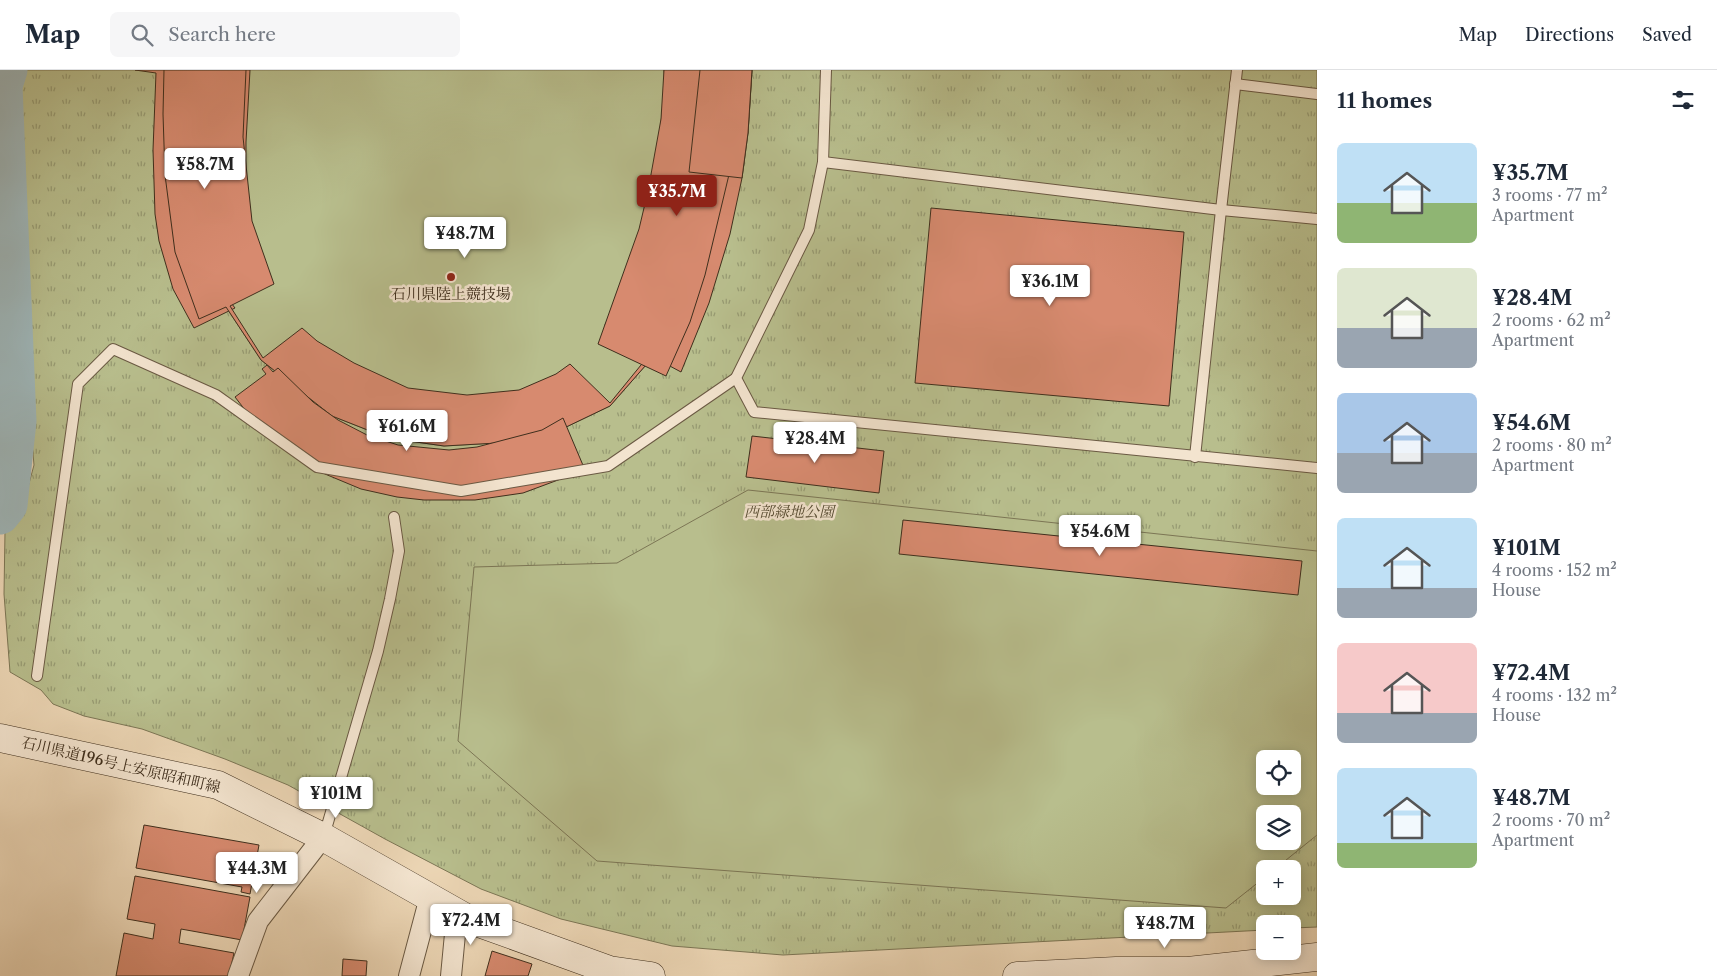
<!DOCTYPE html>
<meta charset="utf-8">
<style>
body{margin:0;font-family:"Libre Caslon Text","Noto Serif JP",serif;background:#f6f6f7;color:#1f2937;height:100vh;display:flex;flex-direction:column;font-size:19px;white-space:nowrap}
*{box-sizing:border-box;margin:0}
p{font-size:16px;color:#747a83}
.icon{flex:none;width:28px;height:28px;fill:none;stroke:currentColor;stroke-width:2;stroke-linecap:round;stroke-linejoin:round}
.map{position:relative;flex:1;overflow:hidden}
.side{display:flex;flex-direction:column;background:#fff;width:400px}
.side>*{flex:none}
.buttons{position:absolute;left:1256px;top:680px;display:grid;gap:10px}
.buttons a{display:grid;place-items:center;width:45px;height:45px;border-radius:8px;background:#fff;box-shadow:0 2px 12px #0003;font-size:25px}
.price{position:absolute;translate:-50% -42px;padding:0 11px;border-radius:5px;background:#fff;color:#222;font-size:16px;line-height:32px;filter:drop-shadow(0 1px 2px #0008)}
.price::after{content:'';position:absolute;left:50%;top:30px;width:15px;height:11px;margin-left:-8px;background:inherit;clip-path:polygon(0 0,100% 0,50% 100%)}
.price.on{background:#8f2418;color:#fff}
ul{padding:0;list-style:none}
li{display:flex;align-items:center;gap:15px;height:125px;padding:0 20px}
li span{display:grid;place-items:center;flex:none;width:140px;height:100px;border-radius:8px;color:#555}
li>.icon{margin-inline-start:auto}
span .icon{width:60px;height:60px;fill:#fffc;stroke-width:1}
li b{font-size:21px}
h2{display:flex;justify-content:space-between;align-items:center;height:60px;padding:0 20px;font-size:21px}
header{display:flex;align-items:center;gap:30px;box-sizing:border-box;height:70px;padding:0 25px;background:#fff;border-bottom:1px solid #e0e1e3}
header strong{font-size:24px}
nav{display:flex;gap:28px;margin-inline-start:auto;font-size:18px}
.search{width:350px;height:45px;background:#f6f6f7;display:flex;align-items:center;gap:12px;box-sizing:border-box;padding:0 18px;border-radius:8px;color:#747a83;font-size:19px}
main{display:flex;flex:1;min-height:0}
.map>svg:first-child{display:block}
.park{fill:url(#park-tufts);stroke:#7c7655;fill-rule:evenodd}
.pitch{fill:#b8be8d;stroke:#7c7655;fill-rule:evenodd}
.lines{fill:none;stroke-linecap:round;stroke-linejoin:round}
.river{stroke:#9eb6b9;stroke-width:39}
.building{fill:#d78a6f;stroke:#3f2f1d}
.service-casing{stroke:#6a5943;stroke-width:12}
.minor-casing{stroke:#6a5943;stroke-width:22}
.secondary-casing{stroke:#3f2f1d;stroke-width:29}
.service{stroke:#f3e4cf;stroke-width:10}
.minor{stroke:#f3e4cf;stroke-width:20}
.secondary{stroke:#f3e4cf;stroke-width:28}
.poi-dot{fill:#8f2418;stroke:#f3e4cf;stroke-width:2}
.labels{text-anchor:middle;stroke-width:5;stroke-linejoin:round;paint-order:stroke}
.poi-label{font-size:15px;fill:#3f2f1d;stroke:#f3e4cf}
.park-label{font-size:15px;font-style:italic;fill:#574c33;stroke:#f3e4cf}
.street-label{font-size:15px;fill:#3f2f1d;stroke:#f3e4cf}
</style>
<header>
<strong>Map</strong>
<div class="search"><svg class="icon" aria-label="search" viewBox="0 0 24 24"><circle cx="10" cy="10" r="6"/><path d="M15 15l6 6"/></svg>Search here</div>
<nav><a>Map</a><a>Directions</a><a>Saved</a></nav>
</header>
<main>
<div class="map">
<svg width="1317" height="906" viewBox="0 0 1317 906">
<defs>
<pattern id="park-tufts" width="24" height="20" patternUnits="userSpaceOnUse" patternTransform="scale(1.25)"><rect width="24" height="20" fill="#b8be8d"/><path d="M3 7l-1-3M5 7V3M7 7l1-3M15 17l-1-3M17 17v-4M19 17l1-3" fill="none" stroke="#979b73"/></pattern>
</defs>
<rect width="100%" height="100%" fill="#ecd6b5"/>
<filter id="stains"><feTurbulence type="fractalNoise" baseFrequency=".004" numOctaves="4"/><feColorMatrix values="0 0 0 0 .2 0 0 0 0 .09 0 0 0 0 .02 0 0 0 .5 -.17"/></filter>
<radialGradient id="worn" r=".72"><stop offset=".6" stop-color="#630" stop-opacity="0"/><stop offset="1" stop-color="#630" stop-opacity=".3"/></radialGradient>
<path class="park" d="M 21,0 L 1317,0 L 1317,857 L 1293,858 L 1292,854 L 1265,854 L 1265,860 L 783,885 L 672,876 L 561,849 L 481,819 L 385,769 L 288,715 L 225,689 L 142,659 L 84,646 L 53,634 L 41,620 L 10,602 L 4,524 L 5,462 L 27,421 L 34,395 L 21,248 L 17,76 ZM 1265,689 L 1292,689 L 1292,716 L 1265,716 ZM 1265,744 L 1292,744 L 1292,771 L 1265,771 ZM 1265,799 L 1292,799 L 1292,826 L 1265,826 Z"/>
<g class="pitch">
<polygon points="164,0 752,0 748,63 653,287 610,336 562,359 515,372 444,376 388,368 332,346 261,290 226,237"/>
<path d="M 748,420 L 1317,481 L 1317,765 L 1275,799 L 1265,799 L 1265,807 L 1226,838 L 597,791 L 458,671 L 474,497 L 617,493 ZM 1265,689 L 1292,689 L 1292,716 L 1265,716 ZM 1265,744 L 1292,744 L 1292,771 L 1265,771 Z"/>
</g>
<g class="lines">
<polyline class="river" points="0,445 8,435 17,351 3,16 8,0"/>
</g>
<g class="building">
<polygon points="135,0 250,0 246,72 246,114 249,143 255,171 270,212 232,234 235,238 194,258 173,219 159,171 155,144 153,80 156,3"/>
<polygon points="164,0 246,0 243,67 252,151 274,214 230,236 263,288 302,258 317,271 354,293 408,318 467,325 519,320 556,304 570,294 610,333 650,284 605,255 632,199 655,106 665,16 664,0 752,0 748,63 742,108 730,164 709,233 681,302 653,287 610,336 562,359 515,372 444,376 388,368 332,346 261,290 226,237 199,249 175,182 165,105 163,44"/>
<polygon points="664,0 741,0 740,33 732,92 705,205 690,252 666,306 598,274 639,159 648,121 661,49"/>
<polygon points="700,0 752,0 748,63 742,108 689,102"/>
<polygon points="931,138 1184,162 1169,336 915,313"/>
<polygon points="267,295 273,302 278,298 313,332 338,350 367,365 398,375 449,380 477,377 542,360 563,348 585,400 523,423 475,430 424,430 397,427 361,419 325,404 294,386 249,345 235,327 266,304 262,299"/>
<polygon points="752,366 884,381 879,423 746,407"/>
<polygon points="903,450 1302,491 1298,525 899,484"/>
<polygon points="144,755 259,775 250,824 241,822 242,817 136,798"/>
<polygon points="135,806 250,827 242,870 181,859 179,873 234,883 229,906 116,906 124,863 153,869 155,854 127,849"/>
<polygon points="492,881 532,894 528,906 485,906"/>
<polygon points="343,889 367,891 366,906 342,906"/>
</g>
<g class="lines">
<g class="service-casing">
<g id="service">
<polyline points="826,0 823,92 809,160 736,308 754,342 1317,398"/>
<polyline points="1235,14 1317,24"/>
<polyline points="823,92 1221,140 1317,149"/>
<polyline points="1195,387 1221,140 1237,0"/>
<polyline points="37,606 78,314 113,279 216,325 317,397 461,421 608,396 736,308"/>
<polyline points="324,766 378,581 390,529 399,481 394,447"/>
</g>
</g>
<g class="minor-casing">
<g id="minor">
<polyline points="238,906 258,851 323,767"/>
<polyline points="409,906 430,827"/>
<polyline points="451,906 457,843"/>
</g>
</g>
<g class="secondary-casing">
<g id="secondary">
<polyline points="0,668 218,715 323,767 468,849 609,900 651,906"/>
<polyline points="1017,906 1116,901 1188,901 1317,887"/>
</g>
</g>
<use href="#service" class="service"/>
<use href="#minor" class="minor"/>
<use href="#secondary" class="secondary"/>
</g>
<circle class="poi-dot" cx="451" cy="207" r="5"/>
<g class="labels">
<g class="poi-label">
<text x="451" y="229">石川県陸上競技場</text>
</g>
<g class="park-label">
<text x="789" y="447">西部緑地公園</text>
</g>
<g class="street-label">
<text transform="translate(121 695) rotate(13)" y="5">石川県道196号上安原昭和町線</text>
</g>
</g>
<rect width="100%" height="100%" filter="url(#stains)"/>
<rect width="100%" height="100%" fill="url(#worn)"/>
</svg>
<div class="buttons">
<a><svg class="icon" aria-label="locate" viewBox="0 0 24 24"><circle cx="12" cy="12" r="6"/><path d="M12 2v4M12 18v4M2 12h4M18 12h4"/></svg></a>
<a><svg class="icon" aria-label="layers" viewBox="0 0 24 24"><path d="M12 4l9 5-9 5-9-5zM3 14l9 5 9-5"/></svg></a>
<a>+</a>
<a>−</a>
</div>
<b class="price" style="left:205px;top:120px">¥58.7M</b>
<b class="price on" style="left:677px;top:147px">¥35.7M</b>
<b class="price" style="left:465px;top:189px">¥48.7M</b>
<b class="price" style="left:1050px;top:237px">¥36.1M</b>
<b class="price" style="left:407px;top:382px">¥61.6M</b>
<b class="price" style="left:815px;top:394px">¥28.4M</b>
<b class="price" style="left:1100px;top:487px">¥54.6M</b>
<b class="price" style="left:336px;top:749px">¥101M</b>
<b class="price" style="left:257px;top:824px">¥44.3M</b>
<b class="price" style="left:471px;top:876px">¥72.4M</b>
<b class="price" style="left:1165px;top:879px">¥48.7M</b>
</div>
<section class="side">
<h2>11 homes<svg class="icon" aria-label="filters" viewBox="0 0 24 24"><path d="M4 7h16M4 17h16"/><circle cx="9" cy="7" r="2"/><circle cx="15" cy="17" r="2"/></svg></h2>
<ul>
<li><span style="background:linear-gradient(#bfe0f5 60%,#8fb573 0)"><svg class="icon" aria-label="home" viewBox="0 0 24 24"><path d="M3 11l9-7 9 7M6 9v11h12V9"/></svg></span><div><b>¥35.7M</b><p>3 rooms · 77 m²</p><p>Apartment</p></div></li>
<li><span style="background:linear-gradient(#dfe7d0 60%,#9aa5b1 0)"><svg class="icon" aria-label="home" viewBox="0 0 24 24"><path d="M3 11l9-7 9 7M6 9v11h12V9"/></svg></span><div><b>¥28.4M</b><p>2 rooms · 62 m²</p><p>Apartment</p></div></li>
<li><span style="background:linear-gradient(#a9c7e8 60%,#9aa5b1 0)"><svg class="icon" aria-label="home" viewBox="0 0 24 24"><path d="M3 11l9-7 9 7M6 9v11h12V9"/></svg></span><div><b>¥54.6M</b><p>2 rooms · 80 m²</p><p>Apartment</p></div></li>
<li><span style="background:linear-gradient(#bfe0f5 70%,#9aa5b1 0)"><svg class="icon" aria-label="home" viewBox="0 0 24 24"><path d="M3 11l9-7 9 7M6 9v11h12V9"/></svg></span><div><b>¥101M</b><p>4 rooms · 152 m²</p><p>House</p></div></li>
<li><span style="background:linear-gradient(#f6c9c9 70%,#9aa5b1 0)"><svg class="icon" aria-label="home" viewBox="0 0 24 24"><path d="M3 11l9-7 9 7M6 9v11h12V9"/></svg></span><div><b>¥72.4M</b><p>4 rooms · 132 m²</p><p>House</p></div></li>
<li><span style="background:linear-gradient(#bfe0f5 75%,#8fb573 0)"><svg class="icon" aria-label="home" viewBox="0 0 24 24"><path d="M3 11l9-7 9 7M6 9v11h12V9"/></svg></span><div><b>¥48.7M</b><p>2 rooms · 70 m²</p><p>Apartment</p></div></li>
</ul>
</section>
</main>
